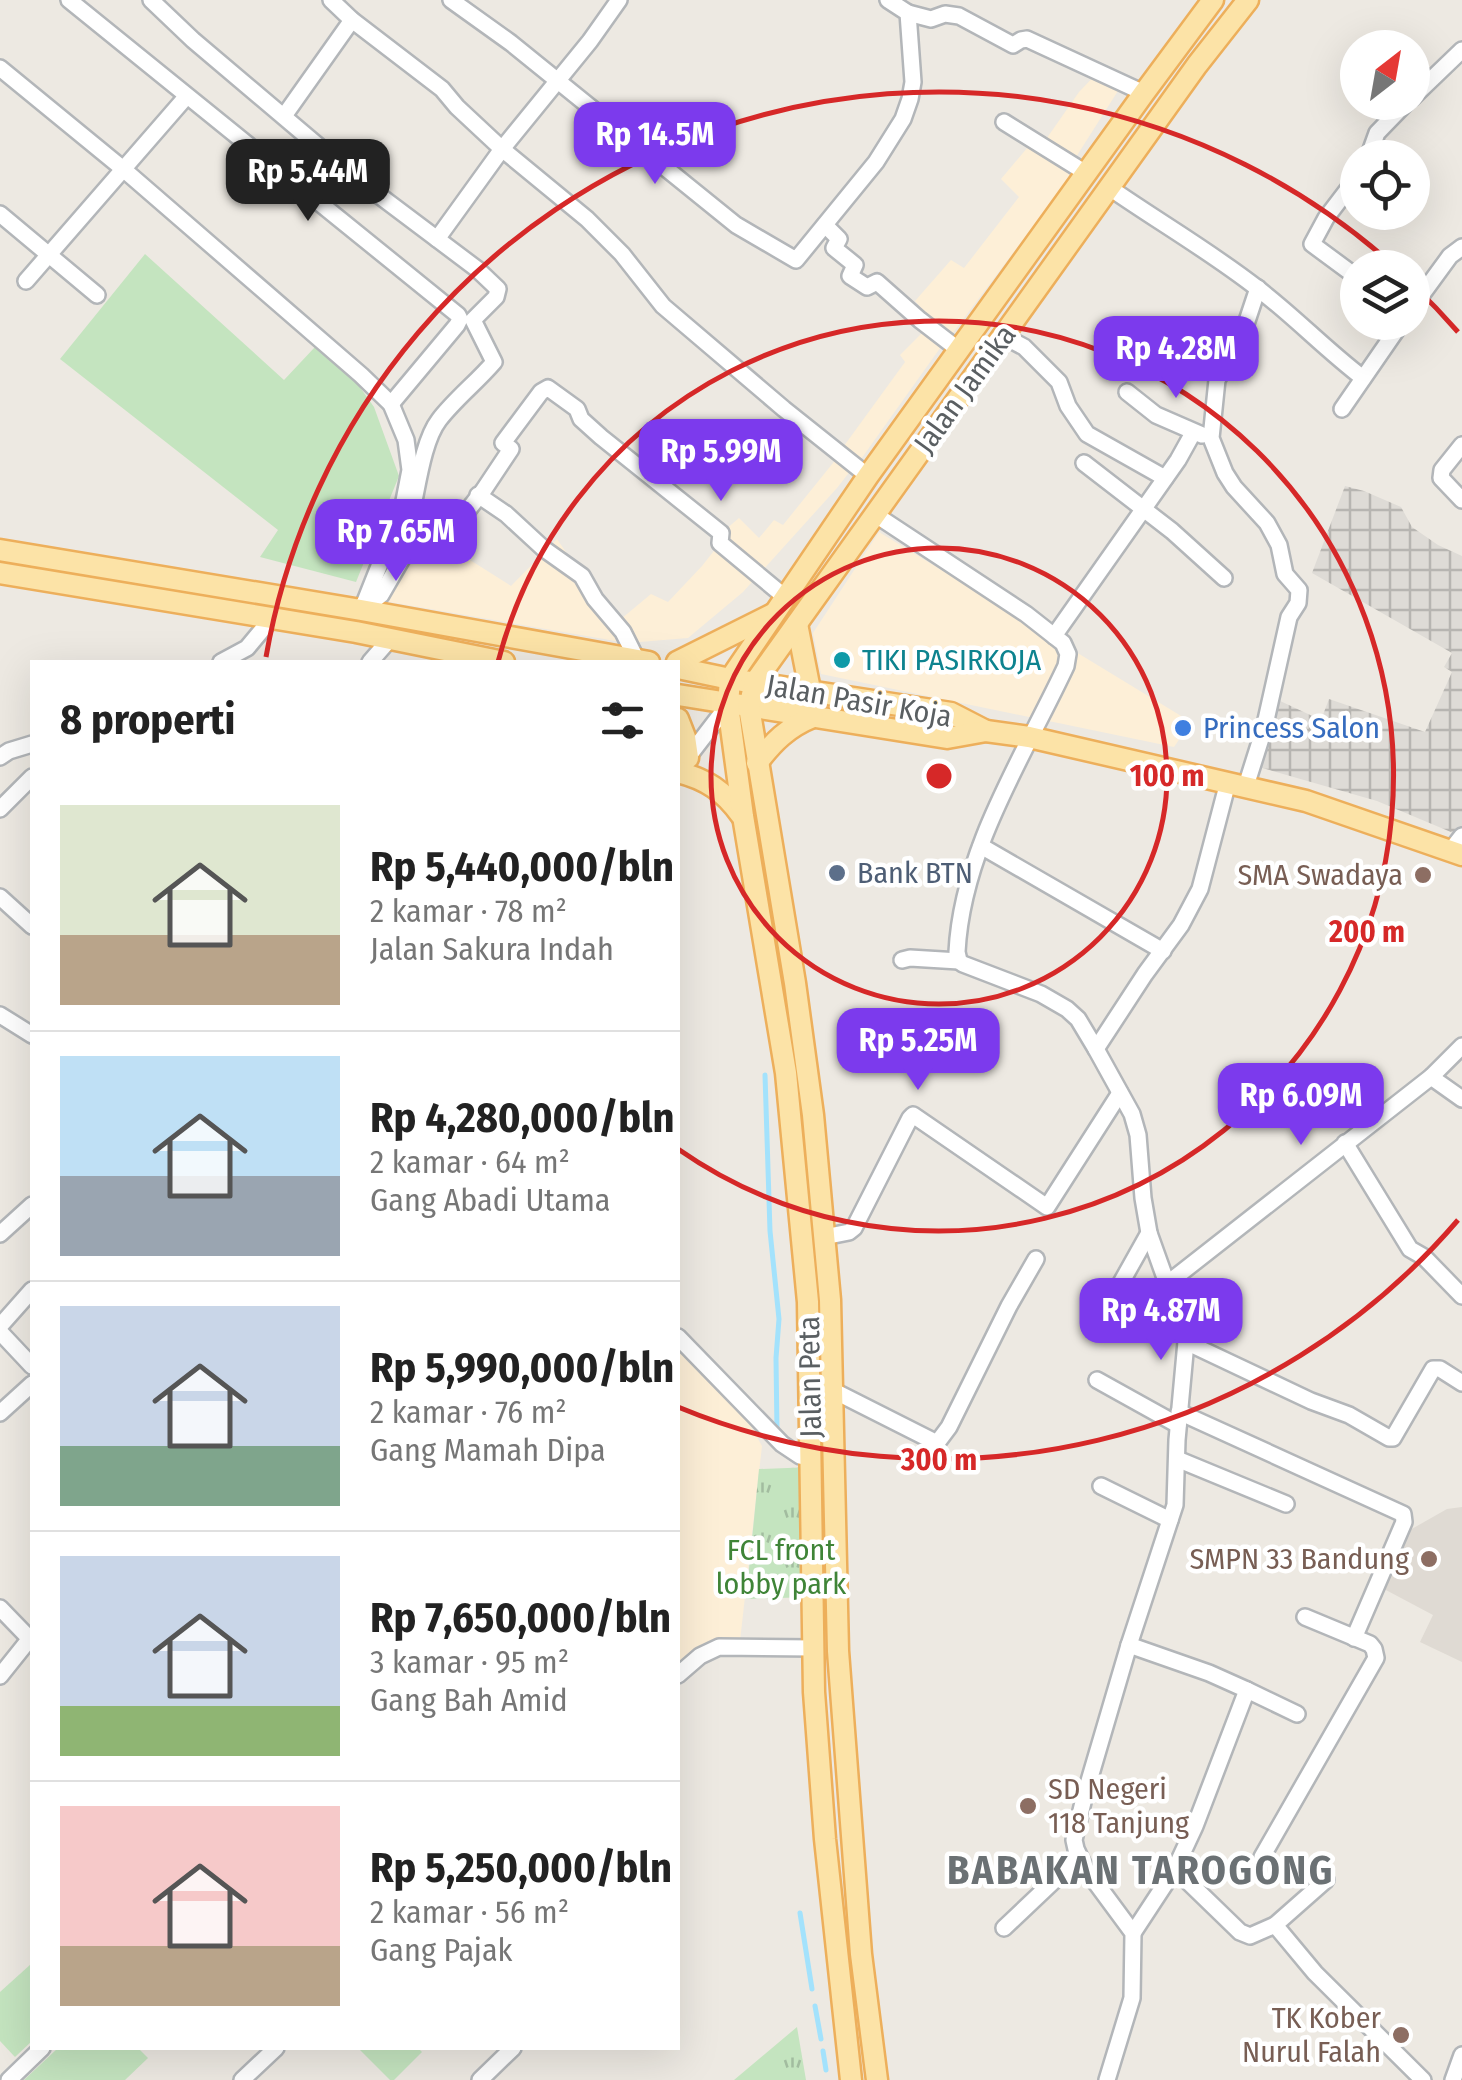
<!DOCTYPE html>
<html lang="id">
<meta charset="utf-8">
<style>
body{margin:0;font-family:"Fira Sans Condensed",sans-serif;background:#f6f6f6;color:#222;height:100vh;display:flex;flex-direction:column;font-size:38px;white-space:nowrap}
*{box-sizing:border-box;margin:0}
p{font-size:32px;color:#767676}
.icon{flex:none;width:55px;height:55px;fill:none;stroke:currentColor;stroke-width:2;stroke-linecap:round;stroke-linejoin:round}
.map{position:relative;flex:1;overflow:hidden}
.panel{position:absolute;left:30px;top:660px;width:650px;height:1390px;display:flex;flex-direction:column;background:#fff;border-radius:0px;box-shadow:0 10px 40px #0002}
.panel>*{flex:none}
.needle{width:65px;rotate:31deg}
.controls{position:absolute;left:1340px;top:30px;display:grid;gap:20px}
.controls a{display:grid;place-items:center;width:90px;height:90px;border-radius:50%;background:#fff;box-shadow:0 10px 40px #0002;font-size:50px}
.price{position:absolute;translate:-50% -85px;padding:0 22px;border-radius:20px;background:#7c3aed;color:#fff;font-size:32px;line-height:65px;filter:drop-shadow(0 2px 5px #0008)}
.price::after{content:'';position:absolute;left:50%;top:60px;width:30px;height:22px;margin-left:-15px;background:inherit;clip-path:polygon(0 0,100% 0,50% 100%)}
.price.current{background:#222;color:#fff}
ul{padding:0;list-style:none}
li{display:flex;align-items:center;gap:30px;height:250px;padding:0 30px}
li+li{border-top:2px solid #e0e0e0}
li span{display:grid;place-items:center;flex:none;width:280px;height:200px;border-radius:0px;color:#555}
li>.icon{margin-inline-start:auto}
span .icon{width:120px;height:120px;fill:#fffc;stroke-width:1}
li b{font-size:42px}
h2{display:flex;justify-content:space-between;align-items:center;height:120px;padding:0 30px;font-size:42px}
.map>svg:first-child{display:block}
.commercial{fill:#fdefd7}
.industrial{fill:url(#industrial-grid)}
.education{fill:#dfdad3}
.green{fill:#c4e4bf}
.park{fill:url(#park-tufts)}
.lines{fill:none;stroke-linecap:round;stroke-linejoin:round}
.stream{stroke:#a3e2fc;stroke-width:5}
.minor-casing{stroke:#b3b6b9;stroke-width:20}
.major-casing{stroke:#edaf5b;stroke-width:25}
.minor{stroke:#fff;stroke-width:15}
.major{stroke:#fce3a7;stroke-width:20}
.ring{fill:none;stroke:#d62828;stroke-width:5}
.culture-dot{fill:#0f9aa8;stroke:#fff;stroke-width:4}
.shop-dot{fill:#3f7fe0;stroke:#fff;stroke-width:4}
.service-dot{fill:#5c6f8a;stroke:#fff;stroke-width:4}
.education-dot{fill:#8d6e63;stroke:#fff;stroke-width:4}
.labels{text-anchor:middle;stroke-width:9;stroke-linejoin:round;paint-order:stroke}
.street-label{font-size:30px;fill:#5a5f62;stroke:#fff}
.culture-label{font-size:30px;fill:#0d838f;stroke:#fff;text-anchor:start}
.shop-label{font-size:30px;fill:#366cbe;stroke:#fff;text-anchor:start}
.service-label{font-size:30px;fill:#4e5e75;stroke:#fff;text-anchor:start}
.education-label{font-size:30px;fill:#785e54;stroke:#fff;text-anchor:end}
.park-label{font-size:30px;fill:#3f8437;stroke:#fff}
.district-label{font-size:40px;font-weight:bold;letter-spacing:2.5px;fill:#6b7174;stroke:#fff}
.centre{fill:#d62828;stroke:#fff;stroke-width:5}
.ring-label{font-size:30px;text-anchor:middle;font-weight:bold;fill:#d62828;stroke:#fff;stroke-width:9;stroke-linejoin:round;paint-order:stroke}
</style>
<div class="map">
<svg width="1462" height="2080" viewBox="0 0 1462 2080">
<defs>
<pattern id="industrial-grid" width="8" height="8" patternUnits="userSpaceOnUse" patternTransform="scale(2.5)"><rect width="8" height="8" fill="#dedbd6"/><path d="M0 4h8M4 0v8" fill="none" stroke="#b7b5b1"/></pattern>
<pattern id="park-tufts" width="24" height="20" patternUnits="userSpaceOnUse" patternTransform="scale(2.5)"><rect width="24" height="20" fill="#c4e4bf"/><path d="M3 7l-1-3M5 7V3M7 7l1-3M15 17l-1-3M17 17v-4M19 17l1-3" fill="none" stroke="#a2bc9f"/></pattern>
</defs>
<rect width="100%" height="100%" fill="#ede9e2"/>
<g class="commercial">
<polygon points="1098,72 1123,83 1071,165 1042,145 1079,92"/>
<polygon points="1033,141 1074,172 949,338 915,301 951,260 964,268 1019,197 1001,179"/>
<polygon points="924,331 943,344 859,462 841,450 905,362 900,355"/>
<polygon points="837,458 851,470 837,488 743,592 688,638 627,643 384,601 405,565 470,560 511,586 557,539 585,580 621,619 651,594 668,602 702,566 717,547 725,530 739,518 759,538 774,520 783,525"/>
<polygon points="879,532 1191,722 1174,747 821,674 813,633"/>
<polygon points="678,1348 748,1421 762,1446 740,1641 696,1650 678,1665"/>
</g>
<polygon class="industrial" points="1345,486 1364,491 1401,507 1412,527 1438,545 1462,556 1462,830 1458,835 1377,801 1252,765 1278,700 1321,720 1329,699 1425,732 1452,672 1444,667 1452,653 1312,573"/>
<polygon class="education" points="1462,1507 1462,1662 1420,1642 1433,1615 1384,1589 1410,1530 1447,1509"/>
<g class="green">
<polygon points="145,254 284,380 315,347 357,383 374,407 399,476 356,582 260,557 278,530 60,359"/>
<polygon points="31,1964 32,2041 15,2057 0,2041 0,1992"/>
<polygon points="58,2048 138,2048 148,2058 125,2080 24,2080"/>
<polygon points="358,2048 418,2048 422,2052 394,2080 390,2080"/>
</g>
<g class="park">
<polygon points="813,1467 812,1597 746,1599 759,1469"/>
<polygon points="797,2027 806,2080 734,2080"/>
</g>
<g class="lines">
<g class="stream">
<polyline points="765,1075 770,1231 779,1319 776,1358 777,1431"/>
<polyline points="800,1913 812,1989"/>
<polyline points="815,2006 821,2039"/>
<polyline points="823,2051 826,2070"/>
</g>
<g class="minor-casing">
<g id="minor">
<polyline points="69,0 458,315 460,319 457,325 391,404"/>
<path d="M 151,0 L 193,40 L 356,178 L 477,269 L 498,289 L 496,297 L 473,320 L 494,362 C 477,382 455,399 439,420 C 422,442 417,492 410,519 L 418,531 L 381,595 L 376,599 L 364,603"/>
<polyline points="331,0 352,20 442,89 457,107 502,149 587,219 622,254 663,306 784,409 868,476"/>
<polyline points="451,0 511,43 736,225 796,260 876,162 903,119 910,99 913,82 908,13 888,0"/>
<polyline points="908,13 931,19 945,14 959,16 1013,45 1021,40 1027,39 1144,93"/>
<polyline points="0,68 122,168 361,375 391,404 406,440 410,470 403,506 362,609"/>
<polyline points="1412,98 1462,50"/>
<polyline points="284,116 352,20"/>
<polyline points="1004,122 1086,173"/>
<polyline points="1368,158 1377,133 1407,102"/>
<polyline points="1358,176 1326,218 1312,244 1358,278"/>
<path d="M 1110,188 C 1159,222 1211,252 1257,288 C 1294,316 1326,350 1363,378"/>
<polyline points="0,214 97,295"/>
<polyline points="825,225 839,239 834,248 855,265 850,276 867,287 877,282 920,320 959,350"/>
<polyline points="437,239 502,149 590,41 619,0"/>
<polyline points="26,281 186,97"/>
<polyline points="1412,308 1450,256 1462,247"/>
<polyline points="1003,336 1024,347 1059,382 1068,406 1087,434 1165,478"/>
<polyline points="1127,392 1156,415 1202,435"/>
<polyline points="1342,409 1402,322"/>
<polyline points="1462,445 1442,470 1441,478 1462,500"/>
<polyline points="1084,463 1172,531 1224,578"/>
<polyline points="478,495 506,514 544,549 582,576 595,599 623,632 637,660"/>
<path d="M 872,516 L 882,519 L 1026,614 L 1054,636 L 1063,643 L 1068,654 L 1066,666 C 1024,756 962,850 957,952 L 959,961 L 963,964 L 1041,994 L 1067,1009 L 1078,1019 L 1096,1049 L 1132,1114 L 1138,1135 L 1143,1198 L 1149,1233 L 1184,1331 L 1186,1342 L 1177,1440 L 1175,1505 L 1129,1645 L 1084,1798 L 1074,1840 L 1076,1849 L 1085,1868 L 1133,1933 L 1132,1998 L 1107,2080"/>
<polyline points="411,522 446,538 483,491 511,449 503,443 541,392 548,388 577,409 581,419 601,437 721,533 720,543 785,597"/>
<polyline points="1054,636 1178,460 1193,433"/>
<polyline points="221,662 247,648 272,618"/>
<polyline points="370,662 390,639"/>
<polyline points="0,757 9,751 32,744"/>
<polyline points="685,761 728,705"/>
<polyline points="1246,786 1264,729 1289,617 1298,603 1299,590 1285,574 1279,545 1267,523 1234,487 1225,473 1211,438 1217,380 1242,336 1258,288"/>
<polyline points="0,809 32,777"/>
<polyline points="981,846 1163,951"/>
<polyline points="1451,850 1462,836"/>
<polyline points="0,897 32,926"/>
<polyline points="902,960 910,958 959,961"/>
<polyline points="0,1015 32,1035"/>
<polyline points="1096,1049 1145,974 1181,925 1200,889 1228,782"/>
<polyline points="1431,1077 1462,1099"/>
<polyline points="1345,1143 1410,1249 1424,1257 1462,1296"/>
<polyline points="0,1234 32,1205"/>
<polyline points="824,1237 849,1232 854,1228 910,1118 913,1115 1047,1207 1120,1093"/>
<polyline points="1168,1283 1431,1077 1462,1046"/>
<polyline points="1112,1299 1149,1233"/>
<polyline points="0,1326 32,1290"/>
<polyline points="0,1332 32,1366"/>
<polyline points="678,1337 782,1444 800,1456 812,1458"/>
<polyline points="1186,1342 1311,1401 1349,1415 1389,1438 1393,1438 1433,1369 1440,1369 1462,1383"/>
<polyline points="1097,1380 1178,1425"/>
<polyline points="832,1390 937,1443 949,1427 1009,1306 1036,1259"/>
<polyline points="1179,1412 1403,1514 1404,1522 1354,1638"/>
<polyline points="0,1413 32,1384"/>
<polyline points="1177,1459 1286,1504"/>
<polyline points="1101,1486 1170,1520"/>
<polyline points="0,1608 30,1639"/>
<polyline points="1129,1645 1209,1673 1247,1690 1195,1826 1175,1869 1133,1933"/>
<polyline points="678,1675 700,1656 719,1647 813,1648"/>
<polyline points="0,1676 32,1636"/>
<polyline points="1247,1690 1297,1714"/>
<polyline points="1262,1857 1376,1658 1374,1649 1370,1644 1305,1617"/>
<polyline points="1175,1869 1240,1932 1250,1936 1275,1925 1326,1880"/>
<polyline points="1275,1925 1315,1973 1423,2080"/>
<polyline points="1004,1928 1079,1857"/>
<polyline points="9,2080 42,2048"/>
<polyline points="242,2080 276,2048"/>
<polyline points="480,2080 513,2048"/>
<polyline points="1453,2080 1462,2055"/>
</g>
</g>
<g class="major-casing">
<g id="major">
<polyline points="0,550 361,610 649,662"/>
<polyline points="0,573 356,632 504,662"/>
<polyline points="797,624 810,690"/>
<polyline points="677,662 773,614"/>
<polyline points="678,668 730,679 951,713 986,731"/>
<polyline points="678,695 947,738 986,731 1029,737 1306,801 1462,855"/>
<polyline points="678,719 685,737 688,758"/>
<path d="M 757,763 C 773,742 788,727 813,717"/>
<path d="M 678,772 C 706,779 724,791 741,815"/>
<polyline points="851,2080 825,1839 814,1692 808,1302 786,1073 743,816 728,705 730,679 868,476 1144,93 1213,0"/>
<polyline points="877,2080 861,1954 838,1651 830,1300 813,1115 795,983 749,707 755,682 1197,65 1248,0"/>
</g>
</g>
<use href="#minor" class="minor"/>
<use href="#major" class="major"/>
</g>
<g class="ring">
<circle cx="939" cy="776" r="228"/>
<path d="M498 662A455 455 0 1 1 678 1149"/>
<path d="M1458 1220A683 683 0 0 1 678 1407M266 657A683 683 0 0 1 1392 264M1413 285A683 683 0 0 1 1458 332"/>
</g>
<circle class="culture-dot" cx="842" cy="660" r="10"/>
<circle class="shop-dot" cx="1183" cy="728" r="10"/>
<circle class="service-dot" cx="837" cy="873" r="10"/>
<g class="education-dot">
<circle cx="1423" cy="875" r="10"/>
<circle cx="1429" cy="1559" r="10"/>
<circle cx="1028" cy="1806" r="10"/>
<circle cx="1401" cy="2035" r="10"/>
</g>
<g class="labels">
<g class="street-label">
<text transform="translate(965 389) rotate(-54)" y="10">Jalan Jamika</text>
<text transform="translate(859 701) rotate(10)" y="10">Jalan Pasir Koja</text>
<text transform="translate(810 1377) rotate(-91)" y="10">Jalan Peta</text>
</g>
<g class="culture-label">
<text x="862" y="670">TIKI PASIRKOJA</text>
</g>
<g class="shop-label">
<text x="1203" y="738">Princess Salon</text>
</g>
<g class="service-label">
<text x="857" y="883">Bank BTN</text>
</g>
<g class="education-label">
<text x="1403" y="885">SMA Swadaya</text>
<text x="1409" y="1569">SMPN 33 Bandung</text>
<text x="1048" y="1799" text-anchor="start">SD Negeri<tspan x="1048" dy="34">118 Tanjung</tspan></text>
<text x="1381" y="2028">TK Kober<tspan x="1381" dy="34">Nurul Falah</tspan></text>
</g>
<g class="park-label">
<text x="781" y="1560">FCL front<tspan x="781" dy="34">lobby park</tspan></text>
</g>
<g class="district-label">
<text x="1141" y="1884">BABAKAN TAROGONG</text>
</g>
</g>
<circle cx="939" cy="776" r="15" class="centre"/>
<g class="ring-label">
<text x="1167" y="786">100 m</text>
<text x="1367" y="942">200 m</text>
<text x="939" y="1470">300 m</text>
</g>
</svg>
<div class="controls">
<a><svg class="needle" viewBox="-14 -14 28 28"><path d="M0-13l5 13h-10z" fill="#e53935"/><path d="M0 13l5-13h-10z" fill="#767676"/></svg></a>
<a><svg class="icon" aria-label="locate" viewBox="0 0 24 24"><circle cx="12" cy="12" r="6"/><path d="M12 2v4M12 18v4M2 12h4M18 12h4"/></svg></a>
<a><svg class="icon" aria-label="layers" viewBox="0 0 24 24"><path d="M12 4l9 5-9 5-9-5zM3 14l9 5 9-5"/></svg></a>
</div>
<b class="price" style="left:655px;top:187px">Rp 14.5M</b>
<b class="price current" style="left:308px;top:224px">Rp 5.44M</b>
<b class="price" style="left:1176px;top:401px">Rp 4.28M</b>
<b class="price" style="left:721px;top:504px">Rp 5.99M</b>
<b class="price" style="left:396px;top:584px">Rp 7.65M</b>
<b class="price" style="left:918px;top:1093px">Rp 5.25M</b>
<b class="price" style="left:1301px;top:1148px">Rp 6.09M</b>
<b class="price" style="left:1161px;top:1363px">Rp 4.87M</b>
<section class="panel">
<h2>8 properti<svg class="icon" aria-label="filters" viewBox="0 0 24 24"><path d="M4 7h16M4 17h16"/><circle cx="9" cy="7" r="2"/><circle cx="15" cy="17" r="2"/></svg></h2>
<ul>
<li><span style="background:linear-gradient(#dfe7d0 65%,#b9a48a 0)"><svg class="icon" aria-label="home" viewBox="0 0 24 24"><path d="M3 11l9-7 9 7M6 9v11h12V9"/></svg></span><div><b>Rp 5,440,000/bln</b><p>2 kamar · 78 m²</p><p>Jalan Sakura Indah</p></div></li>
<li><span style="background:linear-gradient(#bfe0f5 60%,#9aa5b1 0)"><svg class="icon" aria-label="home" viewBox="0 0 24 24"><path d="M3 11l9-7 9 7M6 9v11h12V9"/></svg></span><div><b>Rp 4,280,000/bln</b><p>2 kamar · 64 m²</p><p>Gang Abadi Utama</p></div></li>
<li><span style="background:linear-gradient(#c9d6e8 70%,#7fa58c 0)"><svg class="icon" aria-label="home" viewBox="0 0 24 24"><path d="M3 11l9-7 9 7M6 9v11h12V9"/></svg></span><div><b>Rp 5,990,000/bln</b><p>2 kamar · 76 m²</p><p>Gang Mamah Dipa</p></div></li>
<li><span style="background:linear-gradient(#c9d6e8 75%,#8fb573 0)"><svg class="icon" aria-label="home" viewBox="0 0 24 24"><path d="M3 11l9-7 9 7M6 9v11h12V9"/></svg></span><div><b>Rp 7,650,000/bln</b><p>3 kamar · 95 m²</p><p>Gang Bah Amid</p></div></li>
<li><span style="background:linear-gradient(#f6c9c9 70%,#b9a48a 0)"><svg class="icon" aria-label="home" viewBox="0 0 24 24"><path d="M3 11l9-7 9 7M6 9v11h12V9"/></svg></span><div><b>Rp 5,250,000/bln</b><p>2 kamar · 56 m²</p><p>Gang Pajak</p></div></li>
</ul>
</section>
</div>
